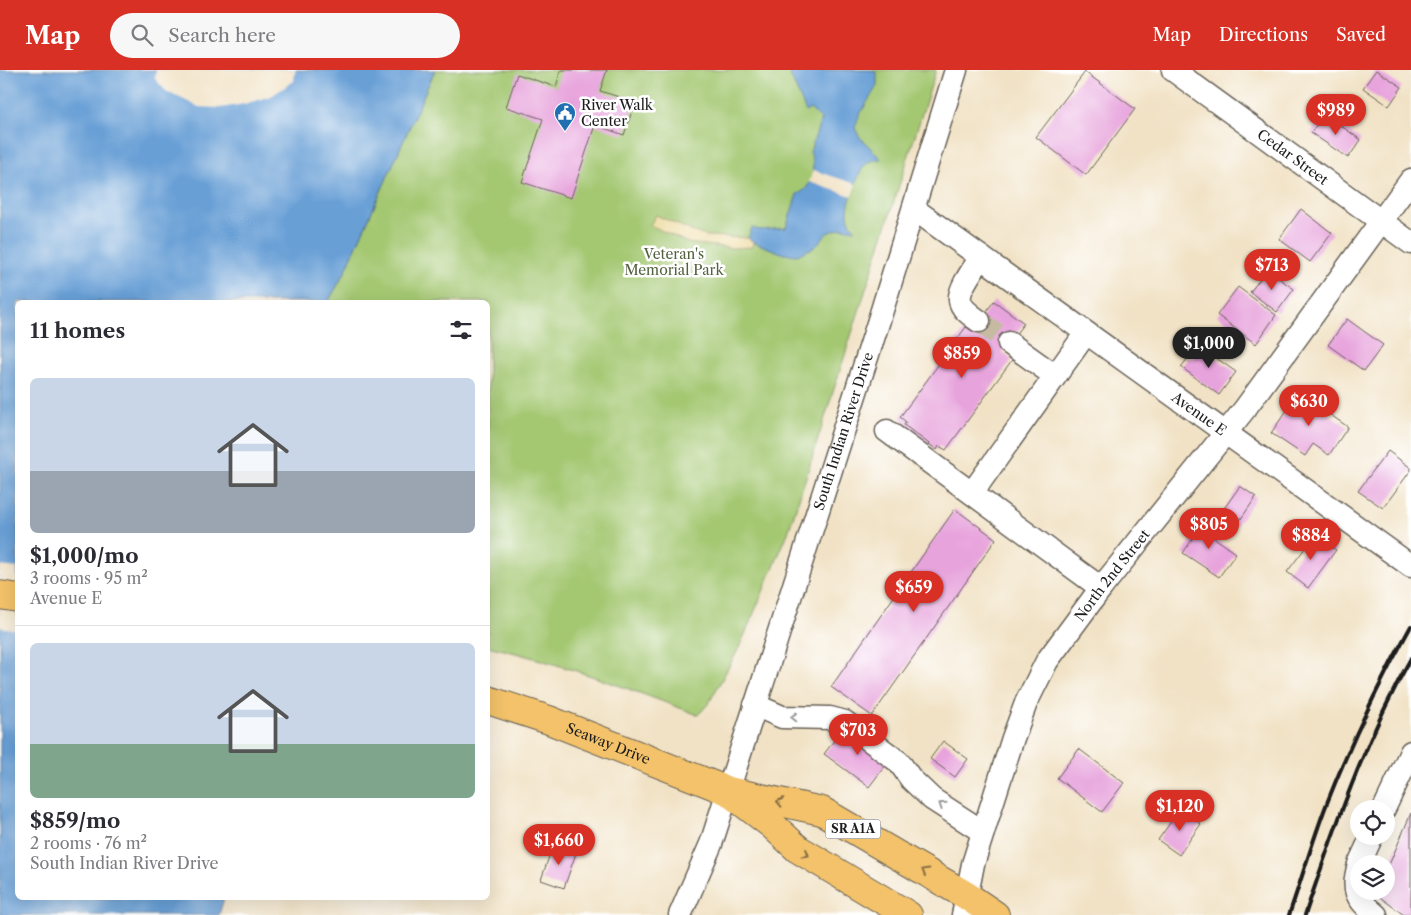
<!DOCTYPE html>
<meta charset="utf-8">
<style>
body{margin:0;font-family:"Libre Caslon Text",serif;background:#f7f7f7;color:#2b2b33;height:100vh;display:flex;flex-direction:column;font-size:19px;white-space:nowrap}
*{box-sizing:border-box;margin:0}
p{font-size:16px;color:#7c7c81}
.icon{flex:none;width:28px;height:28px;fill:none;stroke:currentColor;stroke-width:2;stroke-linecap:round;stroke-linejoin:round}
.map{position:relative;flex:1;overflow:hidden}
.sheet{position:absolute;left:15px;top:230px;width:475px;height:600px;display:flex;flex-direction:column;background:#fff;border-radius:8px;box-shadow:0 5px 20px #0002}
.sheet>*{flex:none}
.tools{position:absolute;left:1350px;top:730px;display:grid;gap:10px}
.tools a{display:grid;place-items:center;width:45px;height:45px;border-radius:50%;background:#fff;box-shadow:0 5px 20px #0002;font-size:25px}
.price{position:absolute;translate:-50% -42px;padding:0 11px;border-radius:18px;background:#d93025;color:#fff;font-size:16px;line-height:32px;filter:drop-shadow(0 1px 2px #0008)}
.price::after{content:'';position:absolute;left:50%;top:30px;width:15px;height:11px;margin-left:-8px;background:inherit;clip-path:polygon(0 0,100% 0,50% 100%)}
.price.current{background:#222;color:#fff}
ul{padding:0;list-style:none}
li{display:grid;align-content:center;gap:10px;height:265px;padding:0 15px}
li+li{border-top:1px solid #e1e1e2}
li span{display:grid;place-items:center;height:155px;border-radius:8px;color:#555}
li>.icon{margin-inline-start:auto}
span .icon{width:90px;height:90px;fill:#fffc;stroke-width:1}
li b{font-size:21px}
h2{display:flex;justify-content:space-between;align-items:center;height:60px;padding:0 15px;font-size:21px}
header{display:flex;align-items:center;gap:30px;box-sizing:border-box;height:70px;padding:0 25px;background:#d93025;color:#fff}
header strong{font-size:24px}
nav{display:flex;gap:28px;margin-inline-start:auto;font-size:18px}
.search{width:350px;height:45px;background:#f7f7f7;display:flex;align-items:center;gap:12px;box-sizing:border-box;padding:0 18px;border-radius:28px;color:#7c7c81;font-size:19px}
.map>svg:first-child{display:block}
.green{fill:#a4c872;stroke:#607247}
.sand{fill:#eeda9e;stroke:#857b5d}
.water{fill:#679fd5;stroke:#425e78}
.pier{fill:#f1e2c5}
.building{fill:#e7a3dc}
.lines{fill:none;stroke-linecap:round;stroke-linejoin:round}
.minor-tunnel{stroke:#c6baa3;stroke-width:22;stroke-dasharray:22 11;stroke-linecap:butt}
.minor-casing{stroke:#676157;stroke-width:25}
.major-casing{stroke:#676157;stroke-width:30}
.minor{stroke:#fff;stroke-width:22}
.major{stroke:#f3c26a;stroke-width:28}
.rail{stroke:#1c1c1c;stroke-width:4}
.oneway{stroke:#999}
.oneway2{stroke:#886f43}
.labels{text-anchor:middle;stroke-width:5;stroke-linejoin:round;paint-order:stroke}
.shield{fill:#fff;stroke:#606060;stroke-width:1}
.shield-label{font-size:12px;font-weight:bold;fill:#1c1c1c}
.poi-label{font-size:14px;fill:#1c1c1c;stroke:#fff;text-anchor:start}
.street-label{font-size:14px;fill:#1c1c1c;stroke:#fff}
.park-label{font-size:14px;fill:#52613e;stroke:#fff}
</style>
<header>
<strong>Map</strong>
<div class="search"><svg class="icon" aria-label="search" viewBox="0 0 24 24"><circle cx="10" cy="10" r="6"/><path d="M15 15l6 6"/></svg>Search here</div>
<nav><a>Map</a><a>Directions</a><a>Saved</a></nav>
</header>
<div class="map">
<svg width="1411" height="845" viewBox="0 0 1411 845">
<rect width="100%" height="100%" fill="#fff"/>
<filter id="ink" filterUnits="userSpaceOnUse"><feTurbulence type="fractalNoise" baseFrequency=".02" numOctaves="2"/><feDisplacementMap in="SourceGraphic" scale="10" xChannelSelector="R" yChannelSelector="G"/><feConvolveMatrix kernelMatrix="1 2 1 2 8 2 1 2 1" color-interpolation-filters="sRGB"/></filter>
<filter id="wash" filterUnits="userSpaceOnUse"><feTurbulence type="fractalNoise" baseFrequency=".0096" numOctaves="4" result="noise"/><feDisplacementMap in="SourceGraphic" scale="20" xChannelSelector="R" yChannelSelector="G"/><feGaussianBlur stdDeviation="1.12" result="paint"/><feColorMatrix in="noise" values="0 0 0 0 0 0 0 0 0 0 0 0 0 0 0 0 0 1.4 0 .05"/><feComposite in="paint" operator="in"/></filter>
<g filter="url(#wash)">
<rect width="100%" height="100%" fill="#f1e2c5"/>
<path class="green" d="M 435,0 L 936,0 L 788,463 L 739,578 L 709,633 L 698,645 C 628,618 560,593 488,576 L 488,232 L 328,232 L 344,204 Z"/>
<polygon class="sand" points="656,145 694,162 706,166 748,168 753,172 752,177 731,178 688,173 650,155"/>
<g class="water">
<polygon points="0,0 435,0 344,204 328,232 18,232 18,828 224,828 219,845 0,845"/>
<path d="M 788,0 L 870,0 L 877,3 L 877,16 L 859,46 L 855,58 L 859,66 L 881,89 C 875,90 871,90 866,94 C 859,100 848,132 848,142 C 848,149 851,154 855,160 L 842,158 L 827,163 L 815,177 L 797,185 L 784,184 L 753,172 L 748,168 L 752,158 L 760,160 L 786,158 L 797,124 C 813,119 816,96 810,82 L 821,49 L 810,39 L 806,42 Z"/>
</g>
<g class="pier">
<polygon points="156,0 295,0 295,1 294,11 271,26 244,34 220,38 199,37 166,21 155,9"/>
<polygon points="813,100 856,114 852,126 809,112"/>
<polygon points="0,496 17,498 17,560 0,557"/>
</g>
<g id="blocks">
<g class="building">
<polygon points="561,0 607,0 600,21 635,32 624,65 595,55 571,128 522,112 543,49 506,37 517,4 556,17"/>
<polygon points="1376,0 1402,17 1389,36 1363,18"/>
<polygon points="1085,2 1135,39 1086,105 1036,67"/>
<polygon points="1324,44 1361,70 1348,88 1311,63"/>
<polygon points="1301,139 1332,163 1310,192 1279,169"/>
<polygon points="1267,200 1294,219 1277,242 1250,222"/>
<polygon points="1238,217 1276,245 1256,274 1217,245"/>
<polygon points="994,231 1024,253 1002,282 1012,290 946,380 939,376 937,380 904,355 906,352 900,347 966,257 972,261"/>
<polygon points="1347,249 1383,275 1364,301 1328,275"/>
<polygon points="1205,271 1216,279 1212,285 1236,302 1219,325 1181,297 1189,287 1192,289"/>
<polygon points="1299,323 1348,357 1329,385 1313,374 1305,386 1271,363"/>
<polygon points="1388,381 1411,398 1411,400 1383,438 1358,421"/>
<polygon points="1240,416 1256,427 1236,456 1220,444"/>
<polygon points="955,439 996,469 872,646 831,617"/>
<polygon points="1205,450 1219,460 1213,467 1236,483 1219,507 1183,483"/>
<polygon points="1315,465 1336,480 1308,518 1287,502"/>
<polygon points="846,655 891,688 869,717 824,684"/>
<polygon points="943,671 968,689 955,707 930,689"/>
<polygon points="1079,679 1124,713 1102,742 1057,708"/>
<polygon points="1180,739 1201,754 1179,785 1158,770"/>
<polygon points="1411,743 1411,845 1404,845 1377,825 1378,821 1386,821 1386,802"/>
<polygon points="553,775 576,783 564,818 541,810"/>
</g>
</g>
</g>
<g filter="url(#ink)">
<use href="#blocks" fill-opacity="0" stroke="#676157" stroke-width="1"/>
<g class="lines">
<polyline class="minor-tunnel" points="979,251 1009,273"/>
<g class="minor-casing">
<g id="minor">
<path id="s1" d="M 1173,0 L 1411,173"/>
<path id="s2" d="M 914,139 L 1411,496"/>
<path d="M 979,251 C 972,246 961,239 960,230 C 958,219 975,197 981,187"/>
<polyline points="1009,273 1055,306"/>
<polyline points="887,361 1101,518"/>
<polyline points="972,423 1086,263"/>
<polyline points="755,635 782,647 830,648 845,652 899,692 911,709 932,729 983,762"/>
<polyline points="1384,739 1411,682"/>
<polyline points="1359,794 1372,766"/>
<path d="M 1359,795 C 1351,820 1356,829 1376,845"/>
<path id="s3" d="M 680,845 L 711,774 L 879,250 L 956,0"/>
<path id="s4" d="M 963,845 L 973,794 L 1013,668 L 1026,633 L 1047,591 L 1101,518 L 1244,340 L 1411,110"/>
</g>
</g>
<g class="major-casing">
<g id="major">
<polyline points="0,525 18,528"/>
<path id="s5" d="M 488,630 L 549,650 L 728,721 L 822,741 L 967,826 L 995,845"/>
<polyline points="733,725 771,754 798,779 908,845"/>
</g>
</g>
<use href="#minor" class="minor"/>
<use href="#major" class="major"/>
<g class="rail">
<path d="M 1289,845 C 1302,808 1313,769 1327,733 C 1351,672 1379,613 1411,556"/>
<path d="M 1305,845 C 1335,757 1365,669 1411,588"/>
</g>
</g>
<defs><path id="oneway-chevron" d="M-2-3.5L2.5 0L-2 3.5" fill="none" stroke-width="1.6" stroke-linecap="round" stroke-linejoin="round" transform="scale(1.25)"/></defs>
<g class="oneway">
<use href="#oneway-chevron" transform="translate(794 647) rotate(-179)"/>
<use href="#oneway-chevron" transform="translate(942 735) rotate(-146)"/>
</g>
<g class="oneway2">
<use href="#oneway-chevron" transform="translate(780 732) rotate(-168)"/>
<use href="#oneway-chevron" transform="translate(806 784) rotate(31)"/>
<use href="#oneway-chevron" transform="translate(925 801) rotate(-150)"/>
</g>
</g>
<defs>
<g id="civic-pin" transform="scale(1.125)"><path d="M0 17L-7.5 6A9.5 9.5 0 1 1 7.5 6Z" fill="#1f6fb2" stroke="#fff"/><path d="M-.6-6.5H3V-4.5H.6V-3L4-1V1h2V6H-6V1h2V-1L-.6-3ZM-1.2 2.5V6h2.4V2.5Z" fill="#fff"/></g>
</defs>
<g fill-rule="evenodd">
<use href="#civic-pin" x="565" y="43"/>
</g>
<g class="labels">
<rect class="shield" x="825.5" y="749.5" width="55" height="19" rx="4"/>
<g class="shield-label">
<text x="853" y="763">SR A1A</text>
</g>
<g class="poi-label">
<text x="581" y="40">River Walk<tspan x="581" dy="16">Center</tspan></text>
</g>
<g class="street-label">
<text dy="5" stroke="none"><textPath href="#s1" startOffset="148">Cedar Street</textPath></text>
<text dy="5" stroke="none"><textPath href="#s2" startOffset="351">Avenue E</textPath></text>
<text dy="5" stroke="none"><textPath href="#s3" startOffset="511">South Indian River Drive</textPath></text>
<text dy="5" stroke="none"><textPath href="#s4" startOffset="376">North 2nd Street</textPath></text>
<text dy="5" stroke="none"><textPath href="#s5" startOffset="128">Seaway Drive</textPath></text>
</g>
<g class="park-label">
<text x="674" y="189">Veteran's<tspan x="674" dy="16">Memorial Park</tspan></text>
</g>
</g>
</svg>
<div class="tools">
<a><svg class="icon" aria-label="locate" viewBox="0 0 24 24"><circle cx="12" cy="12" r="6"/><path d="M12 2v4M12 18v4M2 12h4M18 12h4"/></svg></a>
<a><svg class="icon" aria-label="layers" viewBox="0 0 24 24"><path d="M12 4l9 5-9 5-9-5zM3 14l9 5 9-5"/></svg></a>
</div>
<b class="price" style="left:1336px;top:66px">$989</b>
<b class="price" style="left:1272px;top:221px">$713</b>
<b class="price current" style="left:1209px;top:299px">$1,000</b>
<b class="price" style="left:962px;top:309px">$859</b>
<b class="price" style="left:1309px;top:357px">$630</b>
<b class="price" style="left:1209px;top:480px">$805</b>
<b class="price" style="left:1311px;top:491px">$884</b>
<b class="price" style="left:914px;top:543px">$659</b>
<b class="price" style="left:858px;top:686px">$703</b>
<b class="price" style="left:1180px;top:762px">$1,120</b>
<b class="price" style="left:559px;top:796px">$1,660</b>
<section class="sheet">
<h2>11 homes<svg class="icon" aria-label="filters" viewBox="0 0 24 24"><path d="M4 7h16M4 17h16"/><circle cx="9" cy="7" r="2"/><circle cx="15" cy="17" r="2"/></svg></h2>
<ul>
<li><span style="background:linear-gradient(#c9d6e8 60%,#9aa5b1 0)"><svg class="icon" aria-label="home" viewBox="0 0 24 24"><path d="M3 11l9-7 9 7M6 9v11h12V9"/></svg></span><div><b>$1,000/mo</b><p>3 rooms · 95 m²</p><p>Avenue E</p></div></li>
<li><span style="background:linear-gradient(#c9d6e8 65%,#7fa58c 0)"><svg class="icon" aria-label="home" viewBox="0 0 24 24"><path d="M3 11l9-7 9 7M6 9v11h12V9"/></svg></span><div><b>$859/mo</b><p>2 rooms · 76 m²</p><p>South Indian River Drive</p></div></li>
</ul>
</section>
</div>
